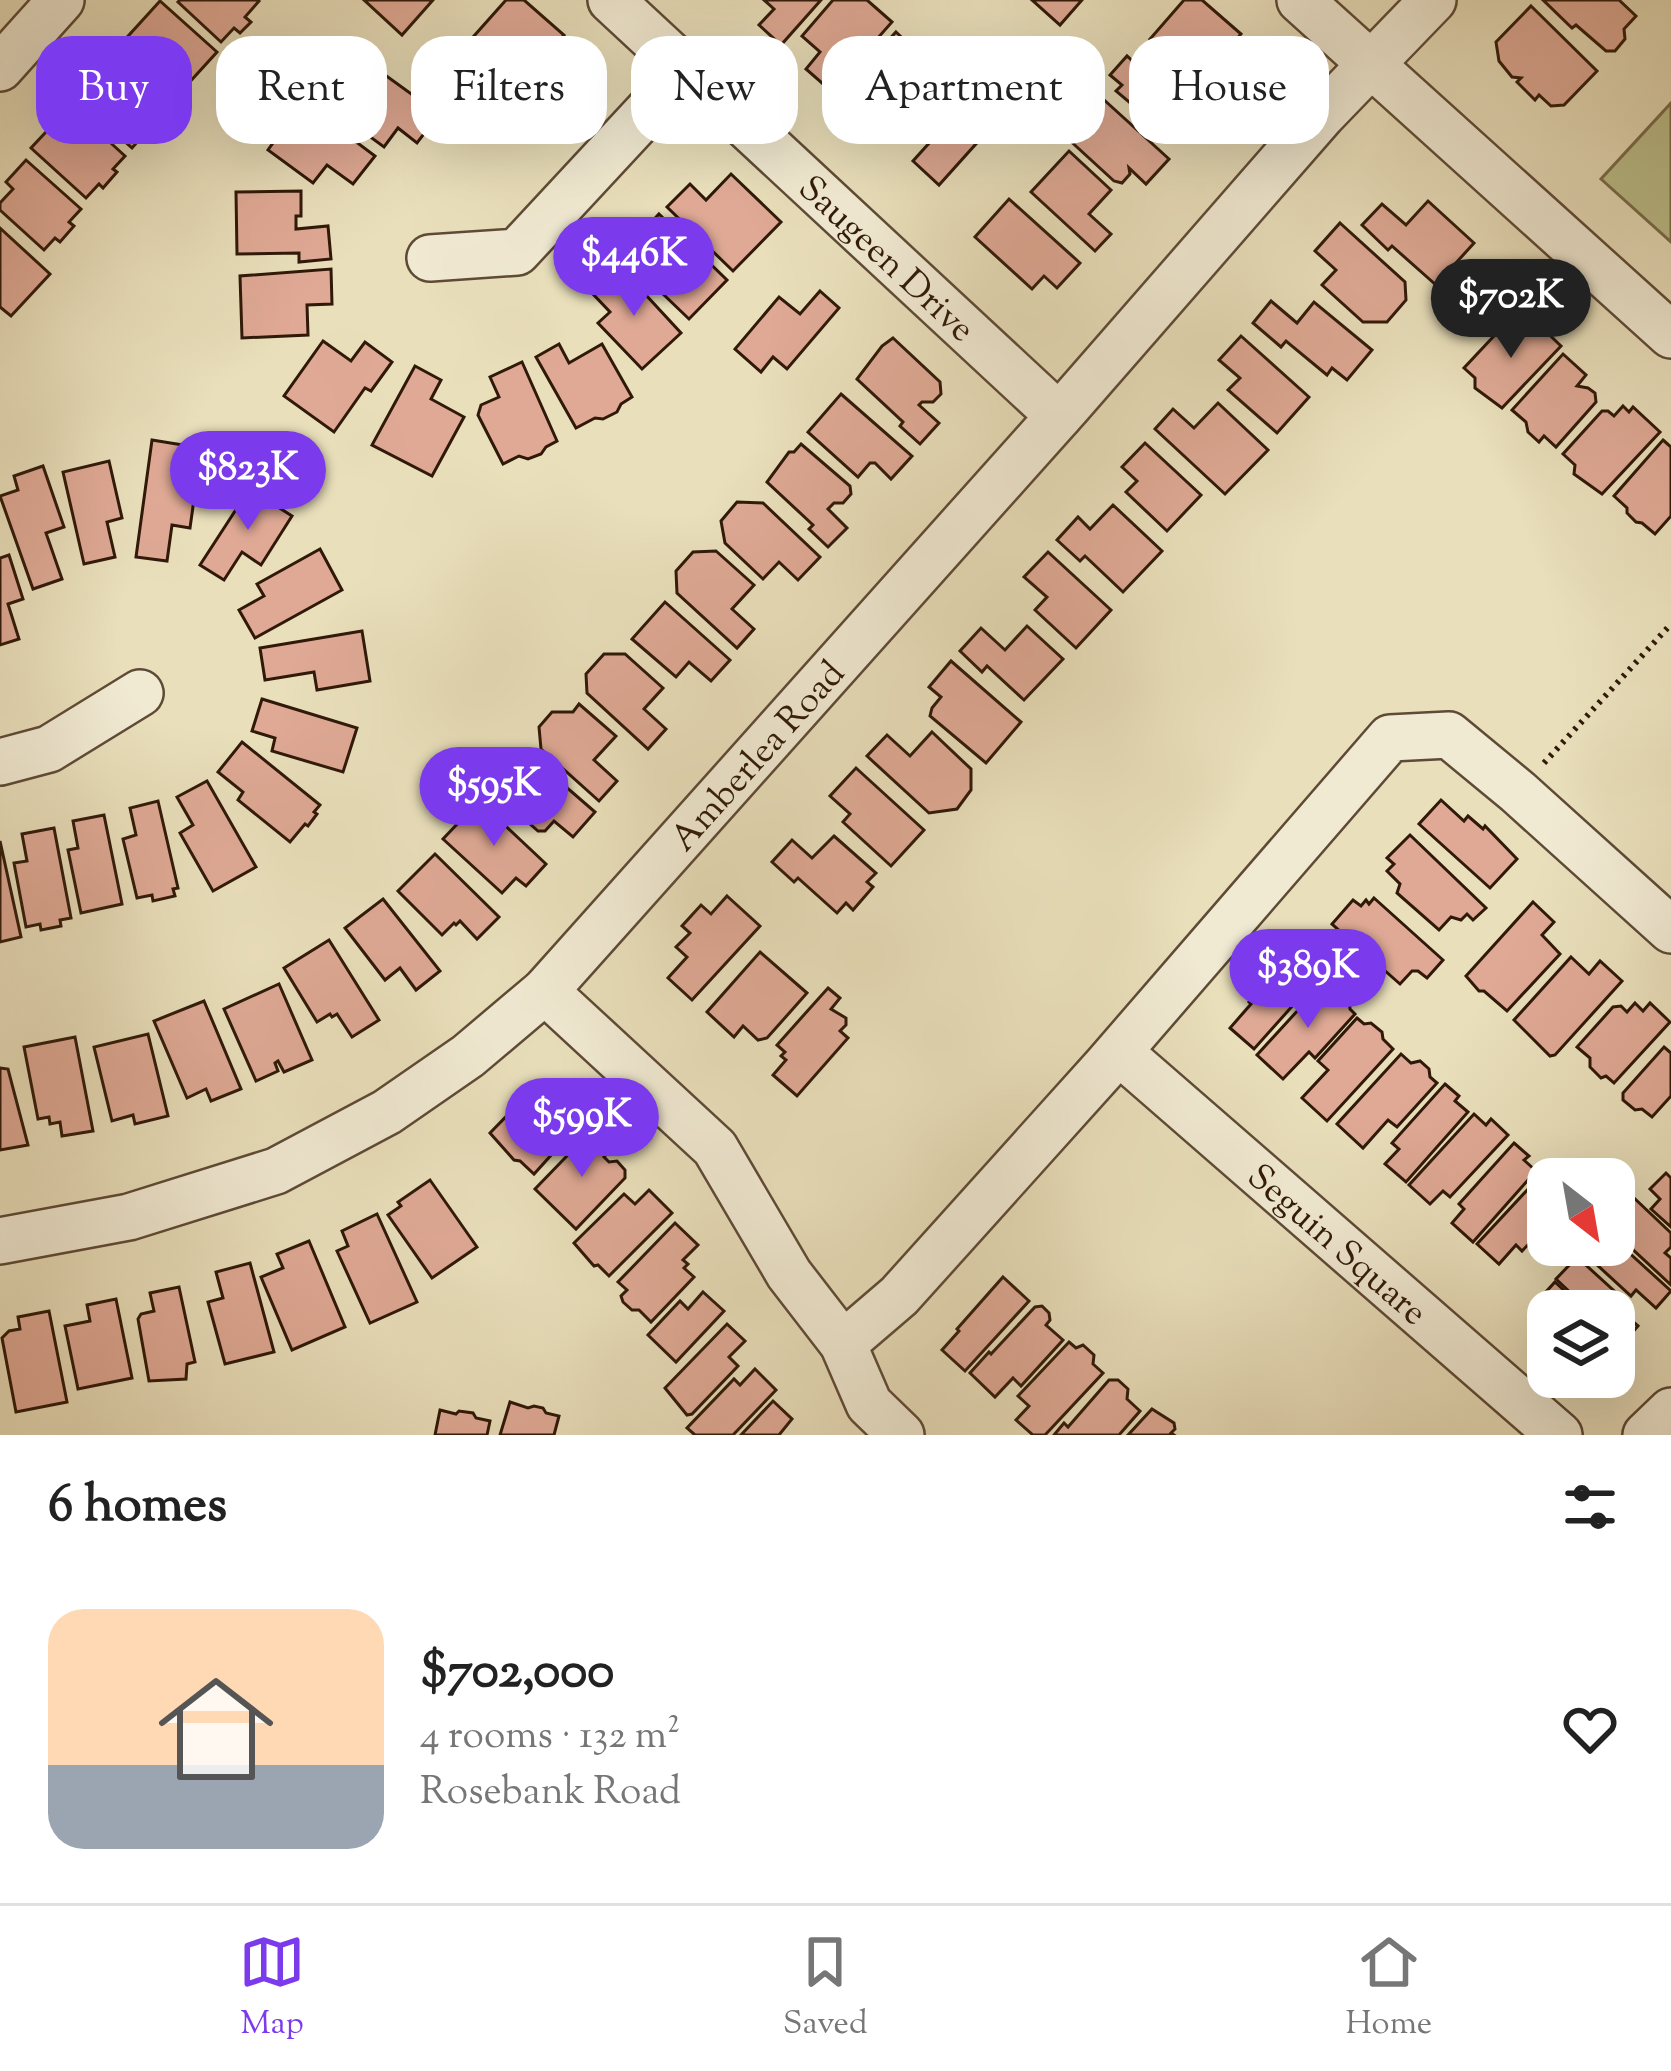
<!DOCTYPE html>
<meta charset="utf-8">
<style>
body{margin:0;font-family:"Sorts Mill Goudy",serif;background:#f6f6f6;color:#222;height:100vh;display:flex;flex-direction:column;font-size:45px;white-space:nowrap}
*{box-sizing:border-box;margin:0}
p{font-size:39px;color:#767676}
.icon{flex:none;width:66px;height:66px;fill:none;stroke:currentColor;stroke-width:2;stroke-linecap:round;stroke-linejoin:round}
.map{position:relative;height:1435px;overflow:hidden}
.side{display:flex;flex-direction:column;background:#fff;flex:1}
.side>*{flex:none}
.banner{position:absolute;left:36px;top:36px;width:1599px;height:108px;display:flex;gap:24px}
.needle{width:78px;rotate:149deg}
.fabs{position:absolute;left:1527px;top:1158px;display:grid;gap:24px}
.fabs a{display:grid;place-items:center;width:108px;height:108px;border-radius:24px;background:#fff;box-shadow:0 12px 48px #0002;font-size:60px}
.price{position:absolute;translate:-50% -102px;padding:0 27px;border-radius:42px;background:#7c3aed;color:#fff;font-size:39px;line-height:78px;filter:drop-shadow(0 3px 6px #0008)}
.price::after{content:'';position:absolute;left:50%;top:72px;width:36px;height:27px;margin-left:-18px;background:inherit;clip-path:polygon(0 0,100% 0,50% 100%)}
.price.on{background:#222;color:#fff}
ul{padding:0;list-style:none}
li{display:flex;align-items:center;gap:36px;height:300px;padding:0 48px}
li+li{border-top:3px solid #e0e0e0}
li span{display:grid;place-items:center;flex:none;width:336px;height:240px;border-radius:36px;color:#555}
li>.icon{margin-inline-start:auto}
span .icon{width:144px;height:144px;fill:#fffc;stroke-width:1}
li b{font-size:51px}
h2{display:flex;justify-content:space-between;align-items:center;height:144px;padding:0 48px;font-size:51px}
.pill{padding:0 42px;border-radius:36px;background:#fff;box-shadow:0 12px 48px #0002;font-size:42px;line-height:108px}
.pill.on{background:#7c3aed;color:#fff}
.dock{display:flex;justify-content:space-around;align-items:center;height:168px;border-top:3px solid #e0e0e0;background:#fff;font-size:33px;color:#767676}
.dock a{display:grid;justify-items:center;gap:6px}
.dock .on{color:#7c3aed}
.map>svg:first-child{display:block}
.green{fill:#bcc08c;stroke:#766c4a;stroke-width:3}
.building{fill:#dfa995;stroke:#301909;stroke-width:3}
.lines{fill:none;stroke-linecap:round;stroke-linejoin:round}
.minor-casing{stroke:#5e4a36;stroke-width:50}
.path{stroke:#301909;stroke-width:6;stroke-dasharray:3 6;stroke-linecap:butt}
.minor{stroke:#f1ead3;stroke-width:45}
.labels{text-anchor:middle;stroke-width:9;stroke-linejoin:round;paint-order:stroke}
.street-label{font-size:36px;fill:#301909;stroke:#f1ead3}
</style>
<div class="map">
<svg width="1671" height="1435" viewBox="0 0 1671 1435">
<rect width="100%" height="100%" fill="#e9dfbb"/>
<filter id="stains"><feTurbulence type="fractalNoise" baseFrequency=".00167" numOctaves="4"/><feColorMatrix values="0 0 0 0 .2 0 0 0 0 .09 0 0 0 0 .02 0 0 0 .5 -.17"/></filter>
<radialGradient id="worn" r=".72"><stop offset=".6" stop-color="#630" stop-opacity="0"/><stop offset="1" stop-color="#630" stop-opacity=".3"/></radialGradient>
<polygon class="green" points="1671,103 1671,242 1601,179"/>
<g class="building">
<polygon points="180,0 258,0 259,1 245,17 251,22 240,33 234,28 221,42 178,2"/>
<polygon points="364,0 433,0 402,35"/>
<polygon points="506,0 524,0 564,35 545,56 566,75 544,100 474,36"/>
<polygon points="764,0 821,0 781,45 759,25 774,9"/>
<polygon points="833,0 867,0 892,22 831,91 806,69 820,52 802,36"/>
<polygon points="1032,0 1082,0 1060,25"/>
<polygon points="1184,0 1202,0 1241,34 1221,57 1232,67 1211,92 1150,39"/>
<polygon points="1543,0 1619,0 1636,16 1624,29 1625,39 1615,51 1606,51 1576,25 1572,28"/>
<polygon points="160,1 217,52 177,96 120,45"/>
<polygon points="1531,6 1597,71 1564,105 1551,106 1539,95 1535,100 1517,82 1521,78 1512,77 1499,61 1496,42"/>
<polygon points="896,32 913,48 921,39 947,62 880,136 856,114 870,98 851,81"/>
<polygon points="470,44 537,106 514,131 489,109 474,126 432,88 447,72 439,64 455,47 462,53"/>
<polygon points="107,47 171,104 132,148 75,98 94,76 88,70"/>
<polygon points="1150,51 1211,104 1189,129 1167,110 1155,124 1116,91 1122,85 1110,75 1127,56 1138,66"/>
<polygon points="363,59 439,114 417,143 398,128 384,147 328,106"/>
<polygon points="957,77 1001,116 939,185 913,161 931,141 914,125"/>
<polygon points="1102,98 1169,159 1146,184 1129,168 1130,174 1122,183 1114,181 1066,137"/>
<polygon points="299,99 375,156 353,184 327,165 313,183 268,150 280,133 276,130"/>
<polygon points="78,113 125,156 113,169 117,172 103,188 99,184 86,198 31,148 59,118 67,125"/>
<polygon points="1069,151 1111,190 1089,214 1111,234 1095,251 1031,192"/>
<polygon points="26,160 81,209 69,222 74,226 60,242 55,238 44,250 0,210 0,203 13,189 6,182"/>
<polygon points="731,174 781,222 733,271 667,207 690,184 706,200"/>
<polygon points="301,191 301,216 296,216 296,229 328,226 331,259 299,262 299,253 237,254 236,192"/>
<polygon points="1009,199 1080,263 1057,288 1044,276 1032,289 975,237"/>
<polygon points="1428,201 1474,243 1436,285 1392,246 1388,250 1362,225 1382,204 1406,225"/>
<polygon points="659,214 727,280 689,319 638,270 652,255 636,239"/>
<polygon points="1340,223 1405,282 1406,300 1387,322 1363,322 1322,285 1336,270 1315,251"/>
<polygon points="0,228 50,274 11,316 0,307"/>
<polygon points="620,267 681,333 642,369 598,323 610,312 592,293"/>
<polygon points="331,269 332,304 307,305 308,335 242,338 240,276"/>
<polygon points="820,291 839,308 787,369 773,357 761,372 735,349 779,297 800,314"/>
<polygon points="1271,301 1297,323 1314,302 1372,350 1347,380 1332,368 1327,375 1286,341 1281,347 1253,323"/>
<polygon points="1507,322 1516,330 1524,326 1531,332 1538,324 1561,346 1502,408 1475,388 1475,378 1464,368"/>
<polygon points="1241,336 1309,397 1277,433 1228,390 1240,378 1219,360"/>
<polygon points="893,338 940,382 941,394 933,402 922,402 919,405 939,423 920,444 900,426 903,422 857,379 882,346"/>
<polygon points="323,341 351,361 365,342 392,362 371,391 365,388 334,432 284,396"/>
<polygon points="559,344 569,363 602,344 632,397 621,404 617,412 603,419 595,418 576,428 536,357"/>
<polygon points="1563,354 1586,375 1577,386 1588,388 1595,393 1596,402 1556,447 1544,436 1539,442 1528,432 1526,422 1512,410"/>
<polygon points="522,362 557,441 546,447 541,454 528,459 519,456 503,464 478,415 481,405 499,397 490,377"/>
<polygon points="415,366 441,380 431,399 464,417 432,476 372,445"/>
<polygon points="841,394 912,456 891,479 875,463 870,463 858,477 808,432"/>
<polygon points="1218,403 1268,450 1225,494 1155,429 1173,409 1194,428"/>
<polygon points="1623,406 1629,412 1633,407 1660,432 1602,494 1574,474 1575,465 1563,454 1602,411 1608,411 1614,416"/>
<polygon points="152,440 189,446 185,470 198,471 190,528 172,525 167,561 136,557"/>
<polygon points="1663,440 1671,447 1671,516 1655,534 1642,523 1636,522 1627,513 1627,508 1614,496"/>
<polygon points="1145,443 1201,495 1167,531 1126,492 1137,481 1122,467"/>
<polygon points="801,444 850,486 851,494 843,503 834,503 828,509 847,528 828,547 809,529 813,525 767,482 789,452 794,452"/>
<polygon points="109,461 122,518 107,522 115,557 84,564 63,472"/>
<polygon points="43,466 64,527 46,533 62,579 33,589 0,496 18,490 14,476"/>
<polygon points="250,488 261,495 264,490 282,501 278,507 292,516 261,565 242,552 224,580 200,565"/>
<polygon points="737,502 763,503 820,557 798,580 779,562 763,579 725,543 721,521"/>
<polygon points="1113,505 1162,551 1123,592 1085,556 1080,561 1057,540 1078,517 1090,529"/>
<polygon points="320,549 342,590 255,638 239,610 264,596 257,584"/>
<polygon points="716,551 754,585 732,609 754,629 737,648 677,593 676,571 693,552"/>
<polygon points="1048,552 1111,610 1076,648 1035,610 1047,597 1024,577"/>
<polygon points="9,555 23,599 8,604 19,639 0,645 0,558"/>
<polygon points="665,602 730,660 711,681 689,662 676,677 632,639"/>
<polygon points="1027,626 1063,659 1024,700 987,666 982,672 960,651 981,628 1005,650"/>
<polygon points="362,631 370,681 317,690 314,672 265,680 260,648"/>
<polygon points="604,654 625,654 663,688 644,709 666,729 648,749 587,693 586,674"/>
<polygon points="951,661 1021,722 986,763 930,716 932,708 941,697 929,687"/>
<polygon points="262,699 357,728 343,772 272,751 275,738 252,731"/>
<polygon points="579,704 616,736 594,760 617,781 599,801 541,749 539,727 552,712 573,712"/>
<polygon points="932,732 971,769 971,790 957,809 929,813 867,756 887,735 910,756"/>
<polygon points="242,742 320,805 314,812 317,814 308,826 305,824 290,842 238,800 243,792 218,772"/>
<polygon points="516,760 525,760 531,764 535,760 595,812 573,837 554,821 545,831 538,831 494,792 507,777 507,771"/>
<polygon points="856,768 924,830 891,866 843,822 850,814 830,796"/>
<polygon points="207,781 256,867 213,891 180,833 193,825 177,797"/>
<polygon points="1441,800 1464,821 1468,816 1483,829 1485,826 1517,859 1490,888 1419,824"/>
<polygon points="158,801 178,888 173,889 175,896 153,901 152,895 137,898 123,839 136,835 130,808"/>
<polygon points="479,801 546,864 526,886 516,878 502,893 443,839"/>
<polygon points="104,815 122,904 81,913 68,850 78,848 73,821"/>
<polygon points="54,828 71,918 60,920 61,926 41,930 40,924 26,927 14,863 27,861 22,834"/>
<polygon points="1410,835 1486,908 1473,920 1467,914 1461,920 1451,917 1439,930 1397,893 1400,884 1387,871 1394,864 1387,858"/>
<polygon points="834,836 876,873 867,882 873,887 853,910 846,903 837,913 798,878 794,882 772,862 792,840 812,858"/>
<polygon points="0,841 21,937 0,942"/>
<polygon points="435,854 499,917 477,939 460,921 456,925 454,923 442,935 398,891"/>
<polygon points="727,896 760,926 692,1000 668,978 687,957 676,947 690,933 682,926 701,905 711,914"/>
<polygon points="1374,898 1443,960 1427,978 1418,971 1412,971 1400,984 1332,924 1353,900 1361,906 1366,900 1369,904"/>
<polygon points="383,899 440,971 416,990 400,968 385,980 345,928"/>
<polygon points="1533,902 1554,922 1542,935 1560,954 1507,1011 1484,991 1479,991 1466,976"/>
<polygon points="329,940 379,1020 352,1037 337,1014 332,1017 330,1014 317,1022 284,968"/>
<polygon points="1293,951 1320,975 1254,1049 1230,1028 1251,1004 1249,1002"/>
<polygon points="760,952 807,993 767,1038 758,1040 743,1026 734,1037 707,1012"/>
<polygon points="1571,957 1589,974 1600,961 1622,981 1555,1055 1550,1056 1514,1020"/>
<polygon points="279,984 312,1060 284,1072 278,1061 275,1063 278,1071 256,1081 224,1009"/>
<polygon points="1321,985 1332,994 1341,992 1349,998 1350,1009 1355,1014 1315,1058 1309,1052 1283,1079 1257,1055"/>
<polygon points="828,988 840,998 831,1009 846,1018 846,1025 840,1031 848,1038 797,1096 773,1075 786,1060 781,1056 785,1052 777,1045"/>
<polygon points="204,1001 241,1089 211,1101 206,1089 187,1098 154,1021"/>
<polygon points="1635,1003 1643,1011 1650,1003 1670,1022 1614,1083 1606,1076 1601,1078 1590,1067 1590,1058 1577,1047 1613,1007 1621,1006 1627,1012"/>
<polygon points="1357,1018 1364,1024 1371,1023 1382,1032 1383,1039 1393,1049 1327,1121 1302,1098 1328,1070 1318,1061"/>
<polygon points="148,1034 168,1116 135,1124 133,1115 112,1121 94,1047"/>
<polygon points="75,1037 93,1131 62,1136 60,1122 50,1124 49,1117 38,1119 24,1047"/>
<polygon points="1664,1047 1671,1053 1671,1096 1652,1117 1642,1109 1635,1110 1623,1100 1623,1093"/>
<polygon points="1401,1054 1411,1063 1420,1061 1429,1069 1430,1077 1437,1083 1397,1127 1388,1120 1363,1148 1337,1124"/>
<polygon points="0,1068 8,1069 28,1145 0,1150"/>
<polygon points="1445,1084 1459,1096 1455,1101 1468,1112 1406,1182 1385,1164 1399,1149 1392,1143"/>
<polygon points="537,1092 552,1109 559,1101 581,1122 534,1174 520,1161 514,1160 490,1133 529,1093"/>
<polygon points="1474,1114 1486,1125 1491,1119 1508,1135 1450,1197 1443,1191 1430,1204 1409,1185"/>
<polygon points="592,1130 612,1148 604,1157 609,1162 617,1161 625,1170 625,1178 576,1229 535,1189"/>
<polygon points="1514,1143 1529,1156 1524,1160 1536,1171 1473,1242 1452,1223 1464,1209 1459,1204"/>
<polygon points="1543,1173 1550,1179 1548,1224 1522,1251 1516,1245 1499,1264 1477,1244"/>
<polygon points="1666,1173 1671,1178 1671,1227 1651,1209 1660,1199 1650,1189"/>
<polygon points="430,1180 477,1247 432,1278 388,1215 401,1206 398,1202"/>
<polygon points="649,1190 672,1213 609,1276 598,1265 594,1266 574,1243 624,1194 635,1204"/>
<polygon points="1633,1197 1671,1233 1671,1247 1665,1253 1671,1258 1671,1285 1614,1232 1614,1218"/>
<polygon points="377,1214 417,1302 370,1323 337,1251 348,1246 342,1231"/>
<polygon points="675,1223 698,1245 683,1260 688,1264 684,1268 694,1277 651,1322 639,1310 632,1310 623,1302 621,1296 627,1290 618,1282"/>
<polygon points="1614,1239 1671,1291 1656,1308 1636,1290 1631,1296 1584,1253 1591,1245 1614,1245"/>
<polygon points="309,1241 345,1327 292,1350 261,1277 283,1268 277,1254"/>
<polygon points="1577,1257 1622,1298 1615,1306 1638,1326 1624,1342 1614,1333 1614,1311 1590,1311 1556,1279"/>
<polygon points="250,1263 274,1352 225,1364 208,1302 223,1298 216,1272"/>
<polygon points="1003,1277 1029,1301 965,1371 942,1350 959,1331 957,1329"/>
<polygon points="1555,1282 1586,1311 1548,1311 1548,1320 1533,1306"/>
<polygon points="179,1287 195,1362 187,1364 186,1379 149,1381 138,1319 141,1314 154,1311 150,1293"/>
<polygon points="703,1292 724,1311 676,1362 648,1335 680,1301 688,1309"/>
<polygon points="116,1299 132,1378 78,1389 65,1326 90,1321 87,1305"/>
<polygon points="1042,1306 1049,1313 1050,1320 1046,1325 1063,1340 1021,1386 1013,1378 995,1397 970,1373 989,1352 991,1354 1035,1307"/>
<polygon points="49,1311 67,1402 16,1412 2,1338 9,1331 20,1329 18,1317"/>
<polygon points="727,1324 745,1341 729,1357 738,1366 692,1414 687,1415 665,1388"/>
<polygon points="1069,1342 1076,1348 1083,1345 1094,1355 1093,1364 1103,1373 1045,1435 1033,1435 1016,1420 1029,1406 1018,1396"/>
<polygon points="755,1369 776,1390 733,1435 695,1435 687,1428 734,1379 740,1385"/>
<polygon points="1109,1380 1118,1380 1128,1389 1127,1399 1140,1411 1119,1435 1054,1435 1064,1423 1068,1427"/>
<polygon points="773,1401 792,1419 779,1435 741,1435"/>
<polygon points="510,1402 528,1408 534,1406 543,1408 546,1413 559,1416 554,1435 500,1435"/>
<polygon points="1152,1409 1174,1423 1175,1429 1171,1433 1174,1435 1128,1435"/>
<polygon points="440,1410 456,1414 459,1411 473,1413 476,1418 490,1421 487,1435 435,1435"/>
</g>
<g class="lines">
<g class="minor-casing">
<g id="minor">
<path id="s1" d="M 611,0 L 1059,416"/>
<polyline points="1300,0 1671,335"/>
<polyline points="0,68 61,0"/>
<polyline points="430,258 517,252 687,69"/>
<polyline points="0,762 49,749 140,693"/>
<polyline points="545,991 715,1148 789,1274 843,1344 869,1404 901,1435"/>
<path id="s2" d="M 1119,1052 L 1559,1435"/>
<path id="s3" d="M 0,1241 L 129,1217 L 276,1171 L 387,1112 L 468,1056 L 545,991 L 1068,406 L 1322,115 L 1433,0"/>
<polyline points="843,1344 899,1296 1106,1066 1390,738 1449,735 1518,792 1671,930"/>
<polyline points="1646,1435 1671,1411"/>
</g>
</g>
<polyline class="path" points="1544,763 1671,624"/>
<use href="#minor" class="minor"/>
</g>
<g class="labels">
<g class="street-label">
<text dy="13" stroke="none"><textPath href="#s1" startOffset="378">Saugeen Drive</textPath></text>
<text dy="13" stroke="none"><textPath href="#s3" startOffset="927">Amberlea Road</textPath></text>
<text dy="13" stroke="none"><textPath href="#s2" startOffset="291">Seguin Square</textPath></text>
</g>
</g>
<rect width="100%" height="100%" filter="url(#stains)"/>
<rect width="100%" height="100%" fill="url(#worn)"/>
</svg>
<div class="fabs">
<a><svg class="needle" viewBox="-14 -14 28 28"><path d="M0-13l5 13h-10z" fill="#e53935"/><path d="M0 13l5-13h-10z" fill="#767676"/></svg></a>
<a><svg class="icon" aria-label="layers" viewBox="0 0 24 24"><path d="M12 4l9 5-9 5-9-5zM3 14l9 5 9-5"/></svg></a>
</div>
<b class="price" style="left:634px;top:319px">$446K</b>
<b class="price on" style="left:1511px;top:361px">$702K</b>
<b class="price" style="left:248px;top:533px">$823K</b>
<b class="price" style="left:494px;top:849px">$595K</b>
<b class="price" style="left:1308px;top:1031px">$389K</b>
<b class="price" style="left:582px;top:1180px">$599K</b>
<div class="banner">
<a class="pill on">Buy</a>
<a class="pill">Rent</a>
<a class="pill">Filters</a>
<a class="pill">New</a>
<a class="pill">Apartment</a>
<a class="pill">House</a>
</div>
</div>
<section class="side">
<h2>6 homes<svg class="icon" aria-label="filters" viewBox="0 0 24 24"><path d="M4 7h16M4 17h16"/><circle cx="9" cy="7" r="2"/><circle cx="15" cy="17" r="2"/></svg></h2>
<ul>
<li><span style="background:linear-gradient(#ffd9b3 65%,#9aa5b1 0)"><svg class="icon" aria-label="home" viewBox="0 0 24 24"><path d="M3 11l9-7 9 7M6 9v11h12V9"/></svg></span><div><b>$702,000</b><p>4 rooms · 132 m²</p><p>Rosebank Road</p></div><svg class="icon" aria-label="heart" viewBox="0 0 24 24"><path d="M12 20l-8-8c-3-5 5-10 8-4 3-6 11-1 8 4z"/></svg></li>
</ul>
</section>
<nav class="dock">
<a class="on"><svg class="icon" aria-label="map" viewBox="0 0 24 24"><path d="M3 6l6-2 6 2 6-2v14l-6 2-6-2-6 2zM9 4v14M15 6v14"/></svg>Map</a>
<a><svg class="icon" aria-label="saved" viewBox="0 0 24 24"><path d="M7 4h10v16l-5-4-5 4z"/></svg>Saved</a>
<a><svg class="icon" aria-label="home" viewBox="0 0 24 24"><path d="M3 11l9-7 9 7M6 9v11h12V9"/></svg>Home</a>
</nav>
